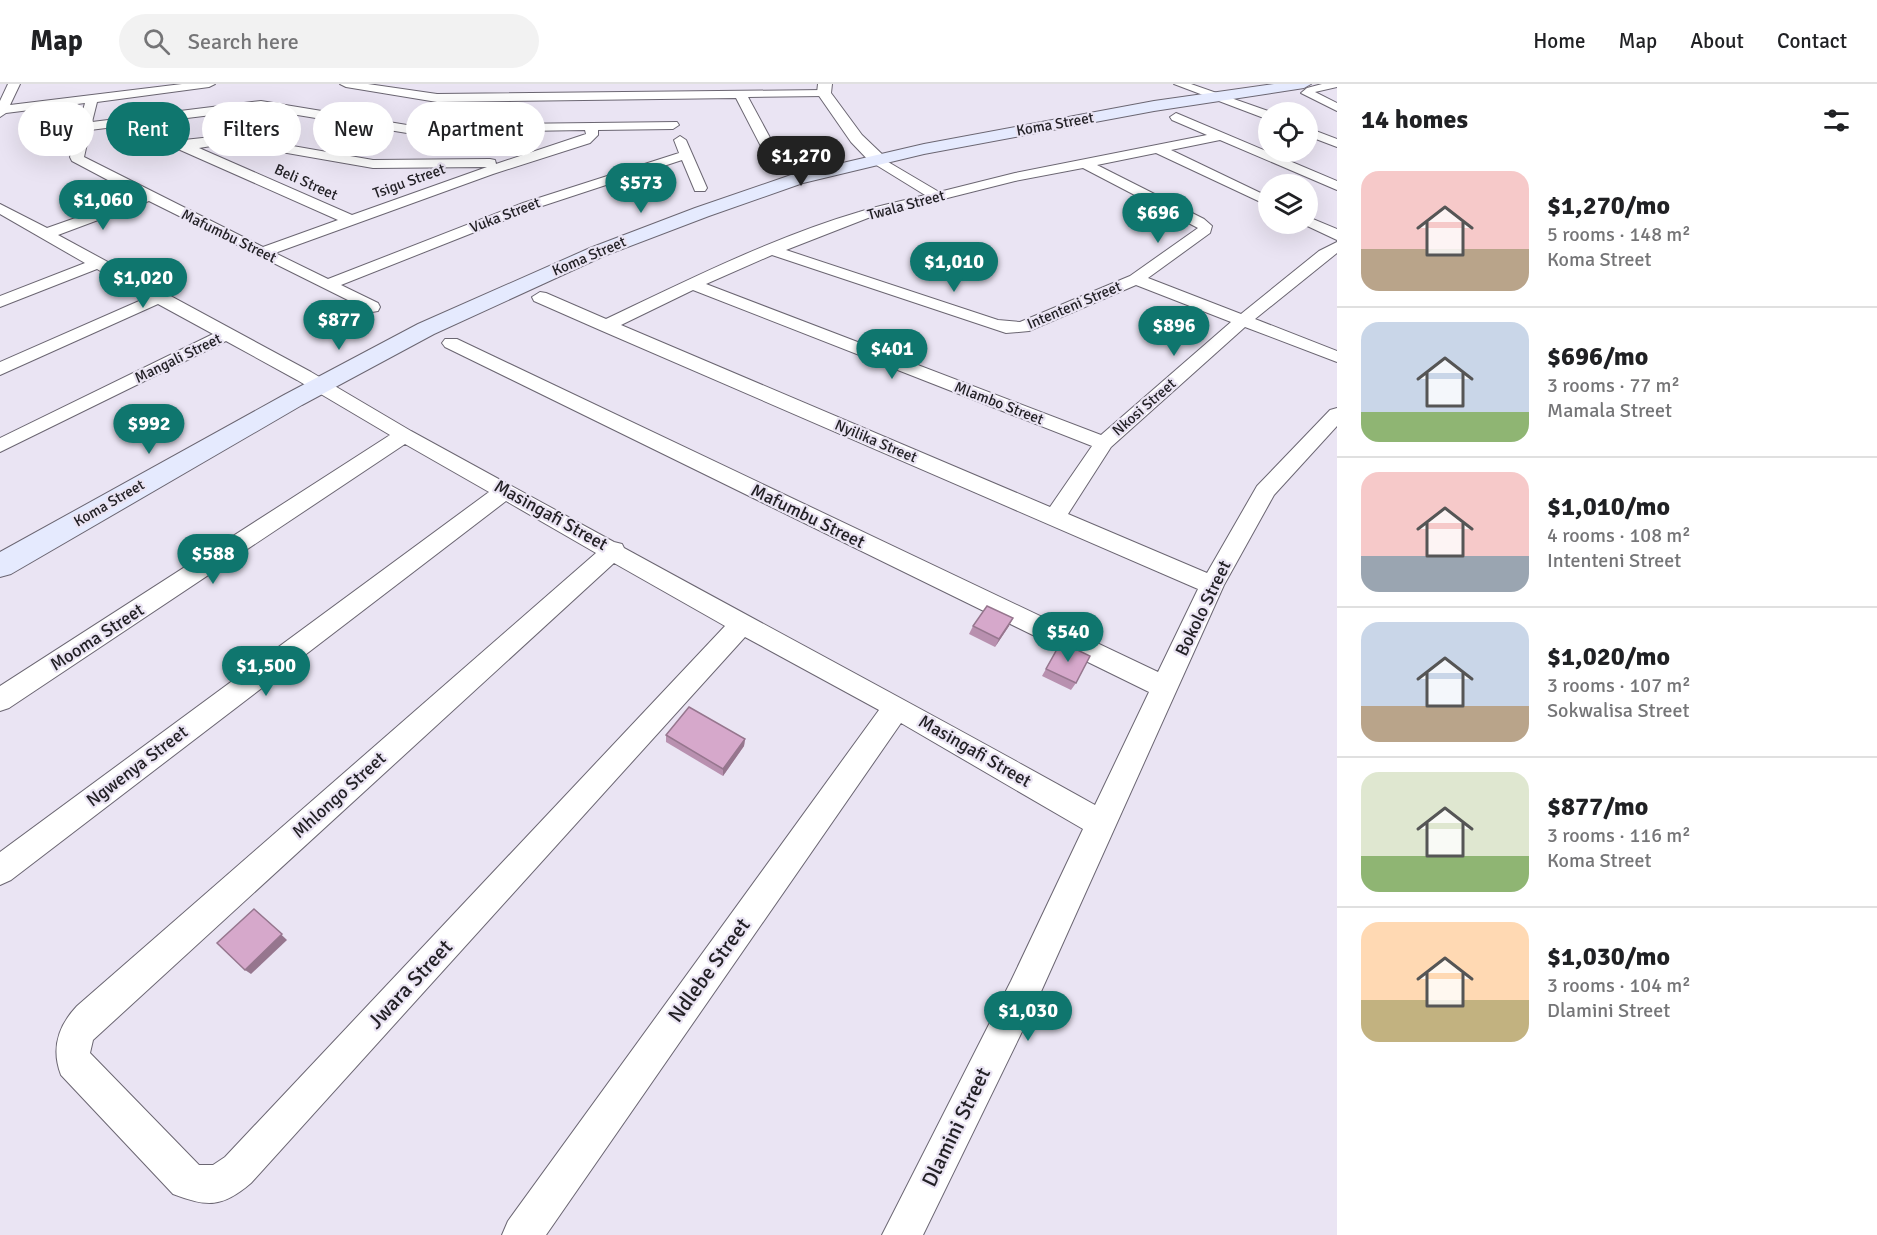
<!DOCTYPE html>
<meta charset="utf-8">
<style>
body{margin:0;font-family:Signika,sans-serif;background:#f2f2f2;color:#202124;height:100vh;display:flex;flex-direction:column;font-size:22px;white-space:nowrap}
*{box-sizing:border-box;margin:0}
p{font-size:20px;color:#757577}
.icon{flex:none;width:33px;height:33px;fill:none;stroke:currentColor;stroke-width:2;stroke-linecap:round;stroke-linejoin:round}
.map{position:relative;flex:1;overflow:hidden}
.panel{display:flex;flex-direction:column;background:#fff;width:540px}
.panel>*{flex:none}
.guide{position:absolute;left:18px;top:18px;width:570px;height:54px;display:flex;gap:12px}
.controls{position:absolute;left:1258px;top:18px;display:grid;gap:12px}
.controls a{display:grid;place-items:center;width:60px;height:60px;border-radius:50%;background:#fff;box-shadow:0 6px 24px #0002;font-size:30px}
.price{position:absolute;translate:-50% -51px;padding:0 14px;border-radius:21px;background:#0f766e;color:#fff;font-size:20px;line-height:39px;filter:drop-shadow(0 2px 3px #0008)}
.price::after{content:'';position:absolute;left:50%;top:36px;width:18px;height:14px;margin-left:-9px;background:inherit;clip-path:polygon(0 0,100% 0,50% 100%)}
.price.active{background:#222;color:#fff}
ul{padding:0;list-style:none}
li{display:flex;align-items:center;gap:18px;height:150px;padding:0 24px}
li+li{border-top:2px solid #e0e0e0}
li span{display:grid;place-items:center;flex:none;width:168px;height:120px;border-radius:18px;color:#555}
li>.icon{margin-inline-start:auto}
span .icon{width:72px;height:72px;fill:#fffc;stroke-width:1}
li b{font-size:26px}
h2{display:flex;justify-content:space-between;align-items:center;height:72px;padding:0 24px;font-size:26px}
.chip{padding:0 21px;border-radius:27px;background:#fff;box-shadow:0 6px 24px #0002;font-size:21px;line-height:54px}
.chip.active{background:#0f766e;color:#fff}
header{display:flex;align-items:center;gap:36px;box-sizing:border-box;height:84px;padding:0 30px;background:#fff;border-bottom:2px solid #e0e0e0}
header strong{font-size:28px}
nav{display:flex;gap:33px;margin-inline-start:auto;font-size:21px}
.search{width:420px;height:54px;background:#f2f2f2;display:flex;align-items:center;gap:15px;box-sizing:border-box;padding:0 21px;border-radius:33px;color:#757577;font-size:22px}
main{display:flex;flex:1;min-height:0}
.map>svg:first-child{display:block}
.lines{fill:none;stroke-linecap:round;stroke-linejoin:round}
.minor-casing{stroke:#6b6672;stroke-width:2}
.tertiary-casing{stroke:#6b6672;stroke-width:2}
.secondary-casing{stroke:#6b6672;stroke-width:2}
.minor{fill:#fff;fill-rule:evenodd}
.tertiary{fill:#fff;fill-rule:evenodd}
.secondary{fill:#e5eafe;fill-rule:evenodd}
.wall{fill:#b890af}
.shaded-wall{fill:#96768e}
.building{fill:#d6a8cb;stroke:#96768e;stroke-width:1.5}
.labels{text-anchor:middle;stroke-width:4.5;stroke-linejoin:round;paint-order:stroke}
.far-street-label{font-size:15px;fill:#232126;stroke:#eae4f3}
.street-label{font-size:18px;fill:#232126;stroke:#eae4f3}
.near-street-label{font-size:21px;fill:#232126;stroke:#eae4f3}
</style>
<header>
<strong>Map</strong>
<div class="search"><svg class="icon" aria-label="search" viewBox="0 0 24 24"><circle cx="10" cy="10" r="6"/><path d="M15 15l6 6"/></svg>Search here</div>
<nav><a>Home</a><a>Map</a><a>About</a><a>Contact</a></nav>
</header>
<main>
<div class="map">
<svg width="1337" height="1151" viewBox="0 0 1337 1151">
<rect width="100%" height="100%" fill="#eae4f3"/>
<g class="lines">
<g class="minor-casing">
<g id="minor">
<path d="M 8,0 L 20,0 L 10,21 L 182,0 L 215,0 L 209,3 L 97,18 L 92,38 L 261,17 L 407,41 L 677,38 L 679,41 L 673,45 L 598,46 L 598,51 L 590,59 L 493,90 L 275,169 L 328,195 L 523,119 L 679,69 L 674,56 L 680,52 L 686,56 L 707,104 L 705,107 L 695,107 L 682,76 L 533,125 L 341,201 L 378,219 L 380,223 L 378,227 L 372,228 L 149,117 L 58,151 L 311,288 L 411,347 L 614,458 L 622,460 L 624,464 C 781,550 939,634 1095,721 L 1149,608 L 445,263 L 442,259 L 445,255 L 457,255 L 1158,588 L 1198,505 L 600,246 L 534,217 L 532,213 L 540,208 L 546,209 L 606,235 C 686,197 774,153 859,128 C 880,121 903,117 925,111 L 873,79 L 871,76 L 878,72 L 939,108 L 1015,89 L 1207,51 L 1172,36 L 1170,33 L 1176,29 L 1337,97 L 1337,106 L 1220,56 L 1171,66 L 1269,113 L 1269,122 L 1156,69 L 1097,81 L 1204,135 L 1212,142 L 1210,149 L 1148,194 L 1241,230 L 1319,167 L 1337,158 L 1337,169 L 1255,235 L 1337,267 L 1337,278 L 1245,243 L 1111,363 L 1068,430 L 1207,489 L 1257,402 L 1330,326 L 1337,324 L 1337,342 L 1274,411 L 1224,501 L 1035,921 L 923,1151 L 882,1151 L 1011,897 L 1083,745 L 901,639 L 546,1151 L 502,1151 L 508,1137 L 879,626 L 745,553 L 251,1099 C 222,1124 207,1123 173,1110 L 61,991 C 51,965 58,942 77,922 L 596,469 L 506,417 L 11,796 L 0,801 L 0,768 L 489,408 L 405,360 L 9,624 L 0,627 L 0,602 L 390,351 L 297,296 L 226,257 L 0,368 L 0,354 L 213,250 L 158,220 L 0,291 L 0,278 L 146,214 L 97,185 L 0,223 L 0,212 L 85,179 L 0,130 L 0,120 L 47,144 L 138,112 L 72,77 L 70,73 L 85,19 L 6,29 L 0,33 L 0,17 ZM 261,25 L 407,49 L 585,46 L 586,50 L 496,80 L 495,76 L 490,75 L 373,76 L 230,51 L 175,57 L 174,60 L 178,65 L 338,136 L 263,163 L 84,73 L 90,46 ZM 230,59 L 373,84 L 487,83 L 352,131 L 199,64 ZM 1083,84 L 1198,144 L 1130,192 L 1020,238 L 998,236 L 786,166 L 868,134 L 1015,97 ZM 772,171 L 1006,249 L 1029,247 L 1136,201 L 1231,238 L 1101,351 L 706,200 ZM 693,206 L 1092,362 L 1050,423 L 621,241 ZM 614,479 L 725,542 L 225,1073 L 213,1081 L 199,1081 L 90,969 L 93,956 Z"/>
<polygon points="340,0 368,0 437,10 824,6 830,9 824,12 748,13 781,74 774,78 767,74 736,14 437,18 346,3"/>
<polygon points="1174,0 1191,0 1271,28 1269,36"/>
<polygon points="1322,0 1337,0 1337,3 1315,8 1337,19 1337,27 1301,9 1307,4"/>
<polygon points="1308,44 1337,55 1337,63 1308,52"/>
<polygon points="1308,133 1337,145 1337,156 1303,140 1308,140"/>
</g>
</g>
<g class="tertiary-casing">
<polygon id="tertiary" points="818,0 832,0 831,9 834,13 862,51 884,72 887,76 884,80 872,80 851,58 817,9"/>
</g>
<g class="secondary-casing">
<polygon id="secondary" points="1274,0 1311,0 1304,4 1154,27 924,70 803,99 709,132 604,172 434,250 302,321 11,490 0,493 0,468 284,311 418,240 590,164 695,124 791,91 924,60 1154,17"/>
</g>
<use href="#minor" class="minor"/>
<use href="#tertiary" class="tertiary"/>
<use href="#secondary" class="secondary"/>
</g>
<g class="wall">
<polygon points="973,542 1009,542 995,563 969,550"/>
<polygon points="1061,558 1076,599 1071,606 1042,592"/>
<polygon points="666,651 745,655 744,662 723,692 666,658"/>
</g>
<g class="shaded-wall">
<polygon points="1013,534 1009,542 995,563 999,555"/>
<polygon points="745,655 744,662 723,692 723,685"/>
<polygon points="254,825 287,856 251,890 245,886"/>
</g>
<g class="building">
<polygon points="987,522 1013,534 999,555 973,542"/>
<polygon points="1061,558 1090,572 1076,599 1046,585"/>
<polygon points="689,623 745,655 723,685 666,651"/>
<polygon points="254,825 282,850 245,886 217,859"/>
</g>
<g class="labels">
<g class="far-street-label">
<text transform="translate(1055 40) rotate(-10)" y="5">Koma Street</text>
<text transform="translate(409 97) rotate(-20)" y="5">Tsigu Street</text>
<text transform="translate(306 98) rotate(24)" y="5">Beli Street</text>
<text transform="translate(906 121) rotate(-15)" y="5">Twala Street</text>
<text transform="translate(505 131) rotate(-21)" y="5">Vuka Street</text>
<text transform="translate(229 152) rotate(26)" y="5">Mafumbu Street</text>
<text transform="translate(589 172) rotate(-23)" y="5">Koma Street</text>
<text transform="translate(1074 221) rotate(-23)" y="5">Intenteni Street</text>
<text transform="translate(178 274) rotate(-26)" y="5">Mangali Street</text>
<text transform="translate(999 319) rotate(21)" y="5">Mlambo Street</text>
<text transform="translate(1144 323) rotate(-41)" y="5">Nkosi Street</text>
<text transform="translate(876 357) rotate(23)" y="5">Nyilika Street</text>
<text transform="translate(109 419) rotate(-30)" y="5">Koma Street</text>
</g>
<g class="street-label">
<text transform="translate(551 431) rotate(29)" y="6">Masingafi Street</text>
<text transform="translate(808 432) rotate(26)" y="6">Mafumbu Street</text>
<text transform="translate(1203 524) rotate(-64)" y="6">Bokolo Street</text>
<text transform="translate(97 553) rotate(-33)" y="6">Mooma Street</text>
<text transform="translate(975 667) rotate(30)" y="6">Masingafi Street</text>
<text transform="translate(137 682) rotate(-37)" y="6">Ngwenya Street</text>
<text transform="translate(339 711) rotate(-42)" y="6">Mhlongo Street</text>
</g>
<g class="near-street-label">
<text transform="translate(709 886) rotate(-54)" y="7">Ndlebe Street</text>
<text transform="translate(410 900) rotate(-47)" y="7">Jwara Street</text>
<text transform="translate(956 1043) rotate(-64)" y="7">Dlamini Street</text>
</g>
</g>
</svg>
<div class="controls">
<a><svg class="icon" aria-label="locate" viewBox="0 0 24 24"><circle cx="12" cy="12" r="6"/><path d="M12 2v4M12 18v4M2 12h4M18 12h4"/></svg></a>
<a><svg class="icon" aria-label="layers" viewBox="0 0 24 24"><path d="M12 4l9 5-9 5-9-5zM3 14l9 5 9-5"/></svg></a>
</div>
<b class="price active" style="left:801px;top:103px">$1,270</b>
<b class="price" style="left:641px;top:130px">$573</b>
<b class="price" style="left:103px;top:147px">$1,060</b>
<b class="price" style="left:1158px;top:160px">$696</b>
<b class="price" style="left:954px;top:209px">$1,010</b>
<b class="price" style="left:143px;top:225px">$1,020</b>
<b class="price" style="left:339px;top:267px">$877</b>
<b class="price" style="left:1174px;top:273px">$896</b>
<b class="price" style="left:892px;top:296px">$401</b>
<b class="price" style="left:149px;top:371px">$992</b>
<b class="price" style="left:213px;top:501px">$588</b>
<b class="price" style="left:1068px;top:579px">$540</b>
<b class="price" style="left:266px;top:613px">$1,500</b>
<b class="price" style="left:1028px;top:958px">$1,030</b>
<div class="guide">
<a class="chip">Buy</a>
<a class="chip active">Rent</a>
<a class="chip">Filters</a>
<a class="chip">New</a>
<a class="chip">Apartment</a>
</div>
</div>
<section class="panel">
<h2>14 homes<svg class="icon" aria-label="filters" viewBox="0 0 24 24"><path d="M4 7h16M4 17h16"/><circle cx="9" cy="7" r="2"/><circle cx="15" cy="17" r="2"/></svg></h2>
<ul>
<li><span style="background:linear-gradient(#f6c9c9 65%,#b9a48a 0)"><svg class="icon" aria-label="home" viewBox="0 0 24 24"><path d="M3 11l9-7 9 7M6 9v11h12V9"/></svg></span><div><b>$1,270/mo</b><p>5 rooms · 148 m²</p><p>Koma Street</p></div></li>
<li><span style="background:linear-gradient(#c9d6e8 75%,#8fb573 0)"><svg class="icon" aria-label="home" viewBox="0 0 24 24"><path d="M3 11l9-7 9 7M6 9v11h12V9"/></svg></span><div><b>$696/mo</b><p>3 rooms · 77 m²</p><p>Mamala Street</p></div></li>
<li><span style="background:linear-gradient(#f6c9c9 70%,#9aa5b1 0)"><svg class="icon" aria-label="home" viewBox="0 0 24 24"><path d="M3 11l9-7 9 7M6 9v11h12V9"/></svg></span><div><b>$1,010/mo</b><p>4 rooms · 108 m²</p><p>Intenteni Street</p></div></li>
<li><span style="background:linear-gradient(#c9d6e8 70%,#b9a48a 0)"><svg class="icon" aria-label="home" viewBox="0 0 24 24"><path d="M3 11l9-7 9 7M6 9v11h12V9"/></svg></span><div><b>$1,020/mo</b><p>3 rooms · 107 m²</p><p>Sokwalisa Street</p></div></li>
<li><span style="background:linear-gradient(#dfe7d0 70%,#8fb573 0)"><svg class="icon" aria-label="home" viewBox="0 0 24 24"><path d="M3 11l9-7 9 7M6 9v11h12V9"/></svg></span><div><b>$877/mo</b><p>3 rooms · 116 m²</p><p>Koma Street</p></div></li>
<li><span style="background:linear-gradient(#ffd9b3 65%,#c2b280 0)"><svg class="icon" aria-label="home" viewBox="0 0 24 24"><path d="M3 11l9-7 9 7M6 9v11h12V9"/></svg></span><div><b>$1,030/mo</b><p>3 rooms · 104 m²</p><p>Dlamini Street</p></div></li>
</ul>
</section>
</main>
